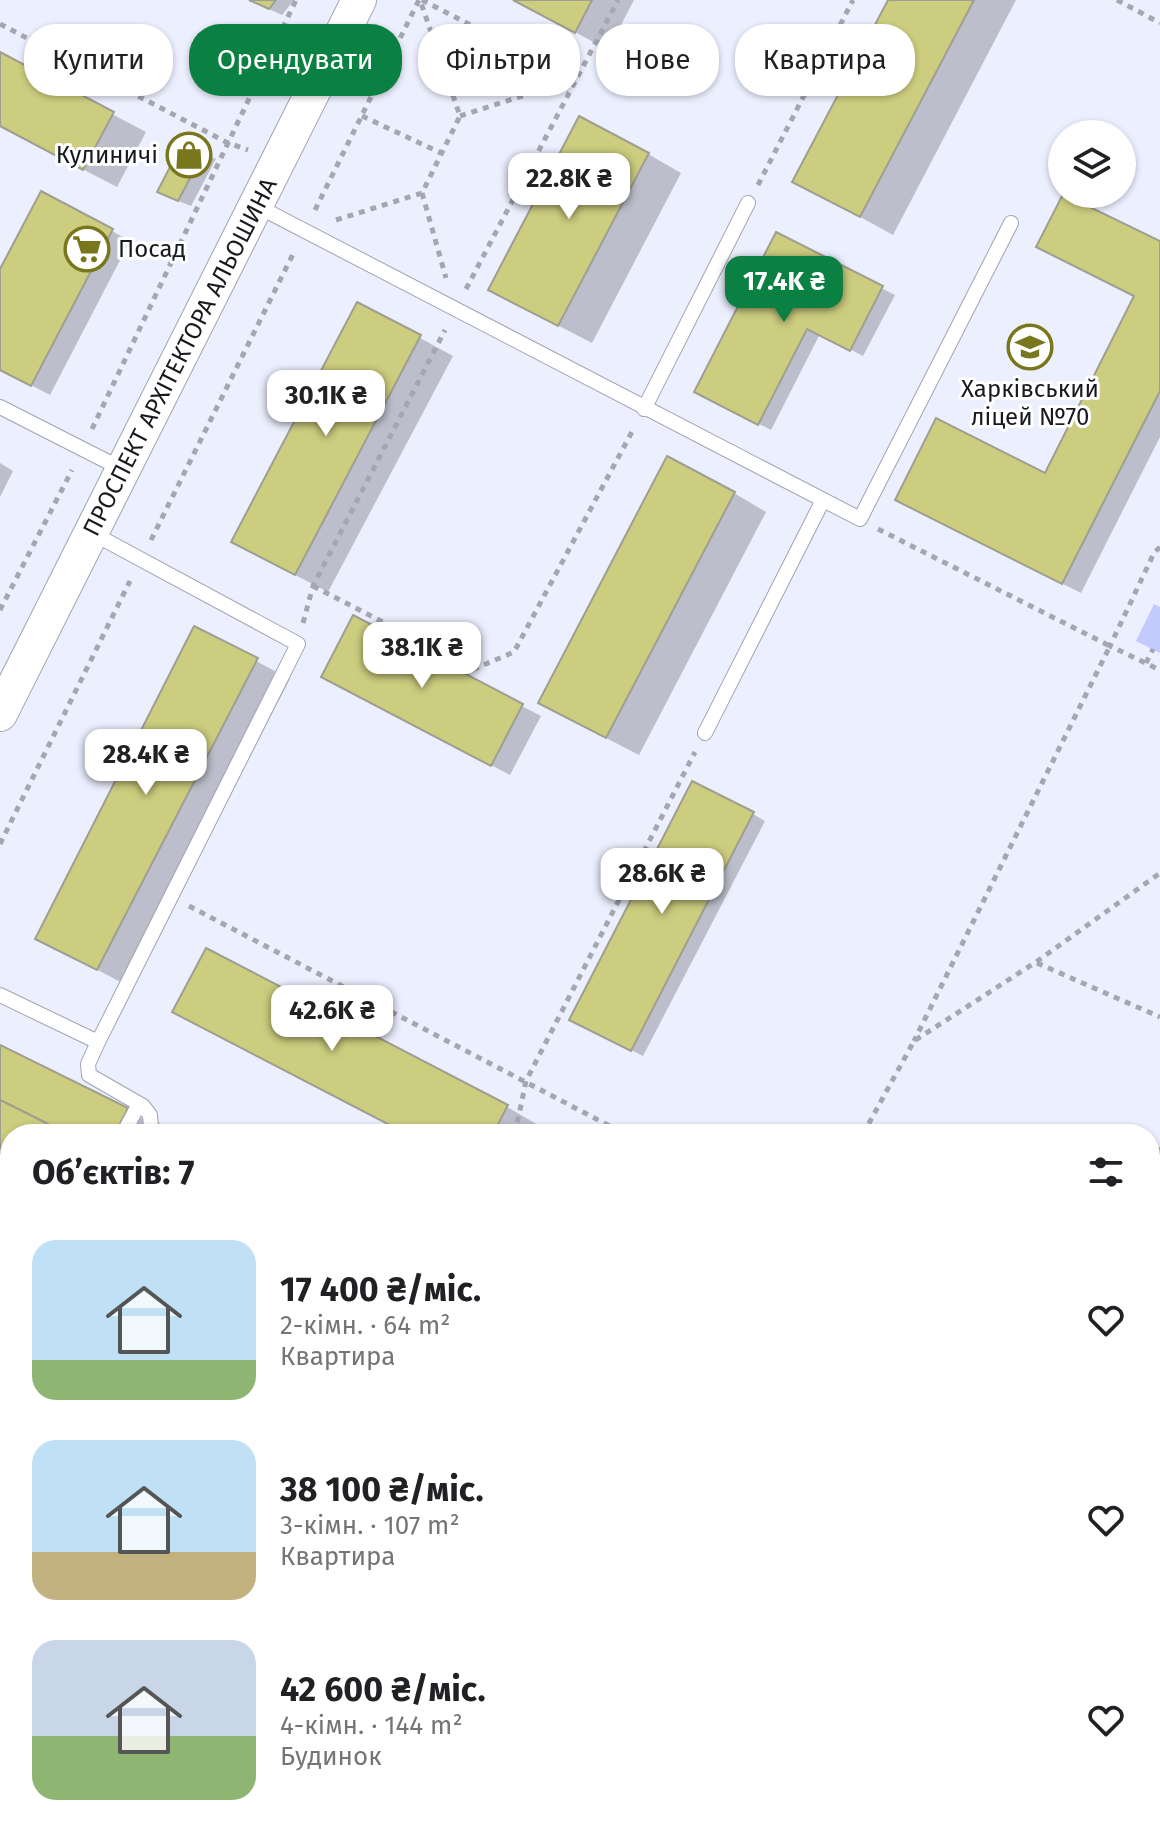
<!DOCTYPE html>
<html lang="uk">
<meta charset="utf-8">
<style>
body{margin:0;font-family:"Fira Sans",sans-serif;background:#f2f2f2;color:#202124;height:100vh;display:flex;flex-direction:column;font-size:30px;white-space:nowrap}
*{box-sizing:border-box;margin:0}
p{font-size:26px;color:#757577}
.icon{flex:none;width:44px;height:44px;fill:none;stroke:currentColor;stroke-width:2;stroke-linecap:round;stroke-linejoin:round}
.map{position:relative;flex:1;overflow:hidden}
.drawer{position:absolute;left:0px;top:1124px;width:1160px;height:712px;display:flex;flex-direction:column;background:#fff;border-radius:32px 32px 0 0;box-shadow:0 2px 6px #0004}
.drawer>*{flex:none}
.banner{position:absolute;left:24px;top:24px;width:1112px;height:72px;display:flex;gap:16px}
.controls{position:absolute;left:1048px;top:120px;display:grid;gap:16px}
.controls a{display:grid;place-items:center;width:88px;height:88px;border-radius:50%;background:#fff;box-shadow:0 2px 6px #0004;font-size:40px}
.price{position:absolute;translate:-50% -68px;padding:0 18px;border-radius:16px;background:#fff;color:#222;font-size:26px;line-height:52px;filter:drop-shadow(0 2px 4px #0008)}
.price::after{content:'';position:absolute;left:50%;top:48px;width:24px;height:18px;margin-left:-12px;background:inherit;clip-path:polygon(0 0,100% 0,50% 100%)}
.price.on{background:#0b8043;color:#fff}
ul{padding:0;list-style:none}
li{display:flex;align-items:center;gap:24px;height:200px;padding:0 32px}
li span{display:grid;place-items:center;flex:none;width:224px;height:160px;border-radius:24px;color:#555}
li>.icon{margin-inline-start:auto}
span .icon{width:96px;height:96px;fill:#fffc;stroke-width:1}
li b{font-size:34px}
h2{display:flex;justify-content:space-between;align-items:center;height:96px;padding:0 32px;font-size:34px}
.pill{padding:0 28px;border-radius:32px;background:#fff;box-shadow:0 2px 6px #0004;font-size:28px;line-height:72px}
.pill.on{background:#0b8043;color:#fff}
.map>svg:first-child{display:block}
.green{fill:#c2cafe}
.shadow{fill:#0003}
.building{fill:#cdcd7f;stroke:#9e9f91;stroke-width:2}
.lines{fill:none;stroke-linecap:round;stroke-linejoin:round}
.service-casing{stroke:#a1a3b1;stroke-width:16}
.tertiary-casing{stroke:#a1a3b1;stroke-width:36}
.path{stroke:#a4a6b1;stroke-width:5;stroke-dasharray:6 6;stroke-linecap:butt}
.service{stroke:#fff;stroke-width:14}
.tertiary{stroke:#fff;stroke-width:34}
.labels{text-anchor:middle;stroke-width:6;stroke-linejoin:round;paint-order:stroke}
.poi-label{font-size:24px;fill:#18191e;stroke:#fff;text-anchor:end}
.street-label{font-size:24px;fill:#18191e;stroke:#fff}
</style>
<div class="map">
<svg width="1160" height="1836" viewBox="0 0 1160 1836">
<rect width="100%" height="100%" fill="#eceffe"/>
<polygon class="green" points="1154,604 1160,607 1160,653 1136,641"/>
<g class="shadow">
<polygon points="250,0 294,0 282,15"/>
<polygon points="516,0 634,0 608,50"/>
<polygon points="890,0 1016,0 893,235 795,181"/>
<polygon points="0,55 146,132 117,187 0,126"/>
<polygon points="184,144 216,159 191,206 171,198"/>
<polygon points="648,154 681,173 592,343 524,308"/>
<polygon points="112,231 130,241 50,395 0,369 0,273"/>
<polygon points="776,234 895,295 863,356 820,334 771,430 709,398"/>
<polygon points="1160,243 1160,437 1081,593 916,510 1046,476"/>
<polygon points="358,304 453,356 328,592 266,560"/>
<polygon points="0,463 13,471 0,497"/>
<polygon points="734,493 766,512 639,755 573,721"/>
<polygon points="354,618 541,716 510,775 342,686"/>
<polygon points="195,629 290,679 130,987 37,938"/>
<polygon points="753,814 765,821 643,1056 584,1026"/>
<polygon points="207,951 507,1107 540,1126 536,1134 408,1134"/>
<polygon points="0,1047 145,1120 138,1134 10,1134 10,1242 0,1262"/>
<polygon points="1160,1151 1160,1345 1150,1363 1150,1154"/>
<polygon points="1150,1639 1160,1645 1160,1703 1150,1722"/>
<polygon points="266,1826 384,1826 379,1836 261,1836"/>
<polygon points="519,1826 638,1826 632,1836 514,1836"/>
<polygon points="981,1826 1095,1826 1090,1836 975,1836"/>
</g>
<g class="building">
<polygon points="249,0 276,0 269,9"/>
<polygon points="513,0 592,0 575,33"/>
<polygon points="888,0 974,0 860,217 792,182"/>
<polygon points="0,52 114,112 83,170 0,126"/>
<polygon points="579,116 649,153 558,326 488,290"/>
<polygon points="183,142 205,150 178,201 157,192"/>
<polygon points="41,191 113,229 31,386 0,370 0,269"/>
<polygon points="1063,194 1160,241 1160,391 1062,584 895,500 936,418 1045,473 1134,296 1036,247"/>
<polygon points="776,232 883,286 850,351 807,329 758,425 694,392"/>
<polygon points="357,302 421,335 295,575 231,542"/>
<polygon points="667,456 735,492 606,738 538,703"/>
<polygon points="353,615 523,704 491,766 321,677"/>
<polygon points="194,626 258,658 97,970 35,939"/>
<polygon points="692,781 754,812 631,1051 569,1020"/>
<polygon points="206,948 508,1105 493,1134 407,1134 172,1012"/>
<polygon points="0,1045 128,1108 115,1134 68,1134 0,1100"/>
<polygon points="0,1100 46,1123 40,1134 10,1134 10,1195 0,1215"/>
<polygon points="1153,1145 1160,1149 1160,1316 1150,1334 1150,1150"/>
<polygon points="0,1781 10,1786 10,1826 89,1826 109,1836 0,1836"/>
<polygon points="264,1826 342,1826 337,1836 259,1836"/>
<polygon points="517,1826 595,1826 590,1836 512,1836"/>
<polygon points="978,1826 1053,1826 1047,1836 973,1836"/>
</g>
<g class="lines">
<g class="service-casing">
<g id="service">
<polyline points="257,206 860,519 1011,223"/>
<polyline points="0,407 124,470"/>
<polyline points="644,409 748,203"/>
<polyline points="705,733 823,500"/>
<polyline points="0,995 98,1042 298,644 92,533"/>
<polyline points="98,1042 88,1064 89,1075 143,1106 150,1115 151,1127 161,1134"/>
<polyline points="123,1134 139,1104"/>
<polyline points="0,1401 10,1406"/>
<polyline points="1150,1693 1160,1674"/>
<polyline points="0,1752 10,1758"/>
<polyline points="1150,1793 1160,1799"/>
<polyline points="142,1826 161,1836"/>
<polyline points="822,1826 841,1836"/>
<polyline points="223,1836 228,1826"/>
<polyline points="624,1836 629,1826"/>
<polyline points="1075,1836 1081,1826"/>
</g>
</g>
<g class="tertiary-casing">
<polyline id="tertiary" points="0,714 359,0"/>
</g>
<g class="path">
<polyline points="422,0 576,79"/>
<polyline points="1117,0 1160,23"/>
<polyline points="0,24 226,142 248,150"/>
<polyline points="362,116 441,153"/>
<polyline points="460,116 575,79"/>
<polyline points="758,185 853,0"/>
<polyline points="422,193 446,278"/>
<polyline points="315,210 419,0"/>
<polyline points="336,220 422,193 460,116 420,0"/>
<polyline points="466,289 618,0"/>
<polyline points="92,429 296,0"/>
<polyline points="878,529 1110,646 914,1041"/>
<polyline points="151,540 294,252"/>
<polyline points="1160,547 1154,553 1110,646 1160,670"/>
<polyline points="313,586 474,669 514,652 634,428"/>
<polyline points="0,610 72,470"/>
<polyline points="303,623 313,586 445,330"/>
<polyline points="1146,663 1153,649"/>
<polyline points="0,844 130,581"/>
<polyline points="189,906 625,1134"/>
<polyline points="1037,963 1160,1017"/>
<polyline points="515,1134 526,1081 695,752"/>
<polyline points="863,1134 914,1041 1036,962 1160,873"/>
</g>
<use href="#service" class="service"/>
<use href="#tertiary" class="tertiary"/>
</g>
<defs>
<g id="shop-ring" transform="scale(2.3)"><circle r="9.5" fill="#fff" stroke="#78771d" stroke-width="1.5"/><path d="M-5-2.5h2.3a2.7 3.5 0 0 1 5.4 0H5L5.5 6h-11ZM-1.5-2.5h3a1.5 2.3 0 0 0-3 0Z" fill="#78771d"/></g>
<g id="supermarket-ring" transform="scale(2.3)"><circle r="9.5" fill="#fff" stroke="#78771d" stroke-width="1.5"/><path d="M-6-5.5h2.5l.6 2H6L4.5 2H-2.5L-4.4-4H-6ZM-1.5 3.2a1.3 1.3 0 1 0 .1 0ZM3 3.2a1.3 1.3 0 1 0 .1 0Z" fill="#78771d"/></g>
<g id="school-ring" transform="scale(2.3)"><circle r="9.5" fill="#fff" stroke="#78771d" stroke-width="1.5"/><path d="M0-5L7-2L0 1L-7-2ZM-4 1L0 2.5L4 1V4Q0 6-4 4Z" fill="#78771d"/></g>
</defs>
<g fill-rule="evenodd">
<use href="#shop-ring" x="189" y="155"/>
<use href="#supermarket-ring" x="87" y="249"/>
<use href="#school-ring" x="1030" y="347"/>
</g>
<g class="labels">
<g class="poi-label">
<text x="158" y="163">Кулиничі</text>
<text x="118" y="257" text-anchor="start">Посад</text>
<text x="1030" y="397" text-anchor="middle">Харківський<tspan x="1030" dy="28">ліцей №70</tspan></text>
</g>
<g class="street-label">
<text transform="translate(180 357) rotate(-63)" y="8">ПРОСПЕКТ АРХІТЕКТОРА АЛЬОШИНА</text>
</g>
</g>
</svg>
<div class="controls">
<a><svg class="icon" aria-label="layers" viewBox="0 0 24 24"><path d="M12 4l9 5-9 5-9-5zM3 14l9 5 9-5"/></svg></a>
</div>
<b class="price" style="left:569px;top:221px">22.8K ₴</b>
<b class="price on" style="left:784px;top:324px">17.4K ₴</b>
<b class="price" style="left:326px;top:438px">30.1K ₴</b>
<b class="price" style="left:422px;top:690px">38.1K ₴</b>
<b class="price" style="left:146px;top:797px">28.4K ₴</b>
<b class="price" style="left:662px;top:916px">28.6K ₴</b>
<b class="price" style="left:332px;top:1053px">42.6K ₴</b>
<div class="banner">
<a class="pill">Купити</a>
<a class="pill on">Орендувати</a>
<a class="pill">Фільтри</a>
<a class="pill">Нове</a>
<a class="pill">Квартира</a>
</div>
<section class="drawer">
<h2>Об’єктів: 7<svg class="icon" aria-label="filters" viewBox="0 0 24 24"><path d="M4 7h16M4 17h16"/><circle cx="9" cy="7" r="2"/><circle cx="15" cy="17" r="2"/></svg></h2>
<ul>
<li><span style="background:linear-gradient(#bfe0f5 75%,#8fb573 0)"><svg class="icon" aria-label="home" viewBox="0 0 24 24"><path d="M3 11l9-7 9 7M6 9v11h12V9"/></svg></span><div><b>17 400 ₴/міс.</b><p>2-кімн. · 64 m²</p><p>Квартира</p></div><svg class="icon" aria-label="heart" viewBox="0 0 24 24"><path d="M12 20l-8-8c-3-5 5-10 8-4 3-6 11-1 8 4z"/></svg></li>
<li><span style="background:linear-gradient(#bfe0f5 70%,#c2b280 0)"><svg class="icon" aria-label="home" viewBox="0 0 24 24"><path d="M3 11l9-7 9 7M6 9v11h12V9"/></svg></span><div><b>38 100 ₴/міс.</b><p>3-кімн. · 107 m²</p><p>Квартира</p></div><svg class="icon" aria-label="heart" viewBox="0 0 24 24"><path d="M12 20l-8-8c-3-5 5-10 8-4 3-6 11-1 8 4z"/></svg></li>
<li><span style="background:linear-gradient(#c9d6e8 60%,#8fb573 0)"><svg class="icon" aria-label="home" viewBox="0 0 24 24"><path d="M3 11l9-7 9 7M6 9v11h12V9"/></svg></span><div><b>42 600 ₴/міс.</b><p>4-кімн. · 144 m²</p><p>Будинок</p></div><svg class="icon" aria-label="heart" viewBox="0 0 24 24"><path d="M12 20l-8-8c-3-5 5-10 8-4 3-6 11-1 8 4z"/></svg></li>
</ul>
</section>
</div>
